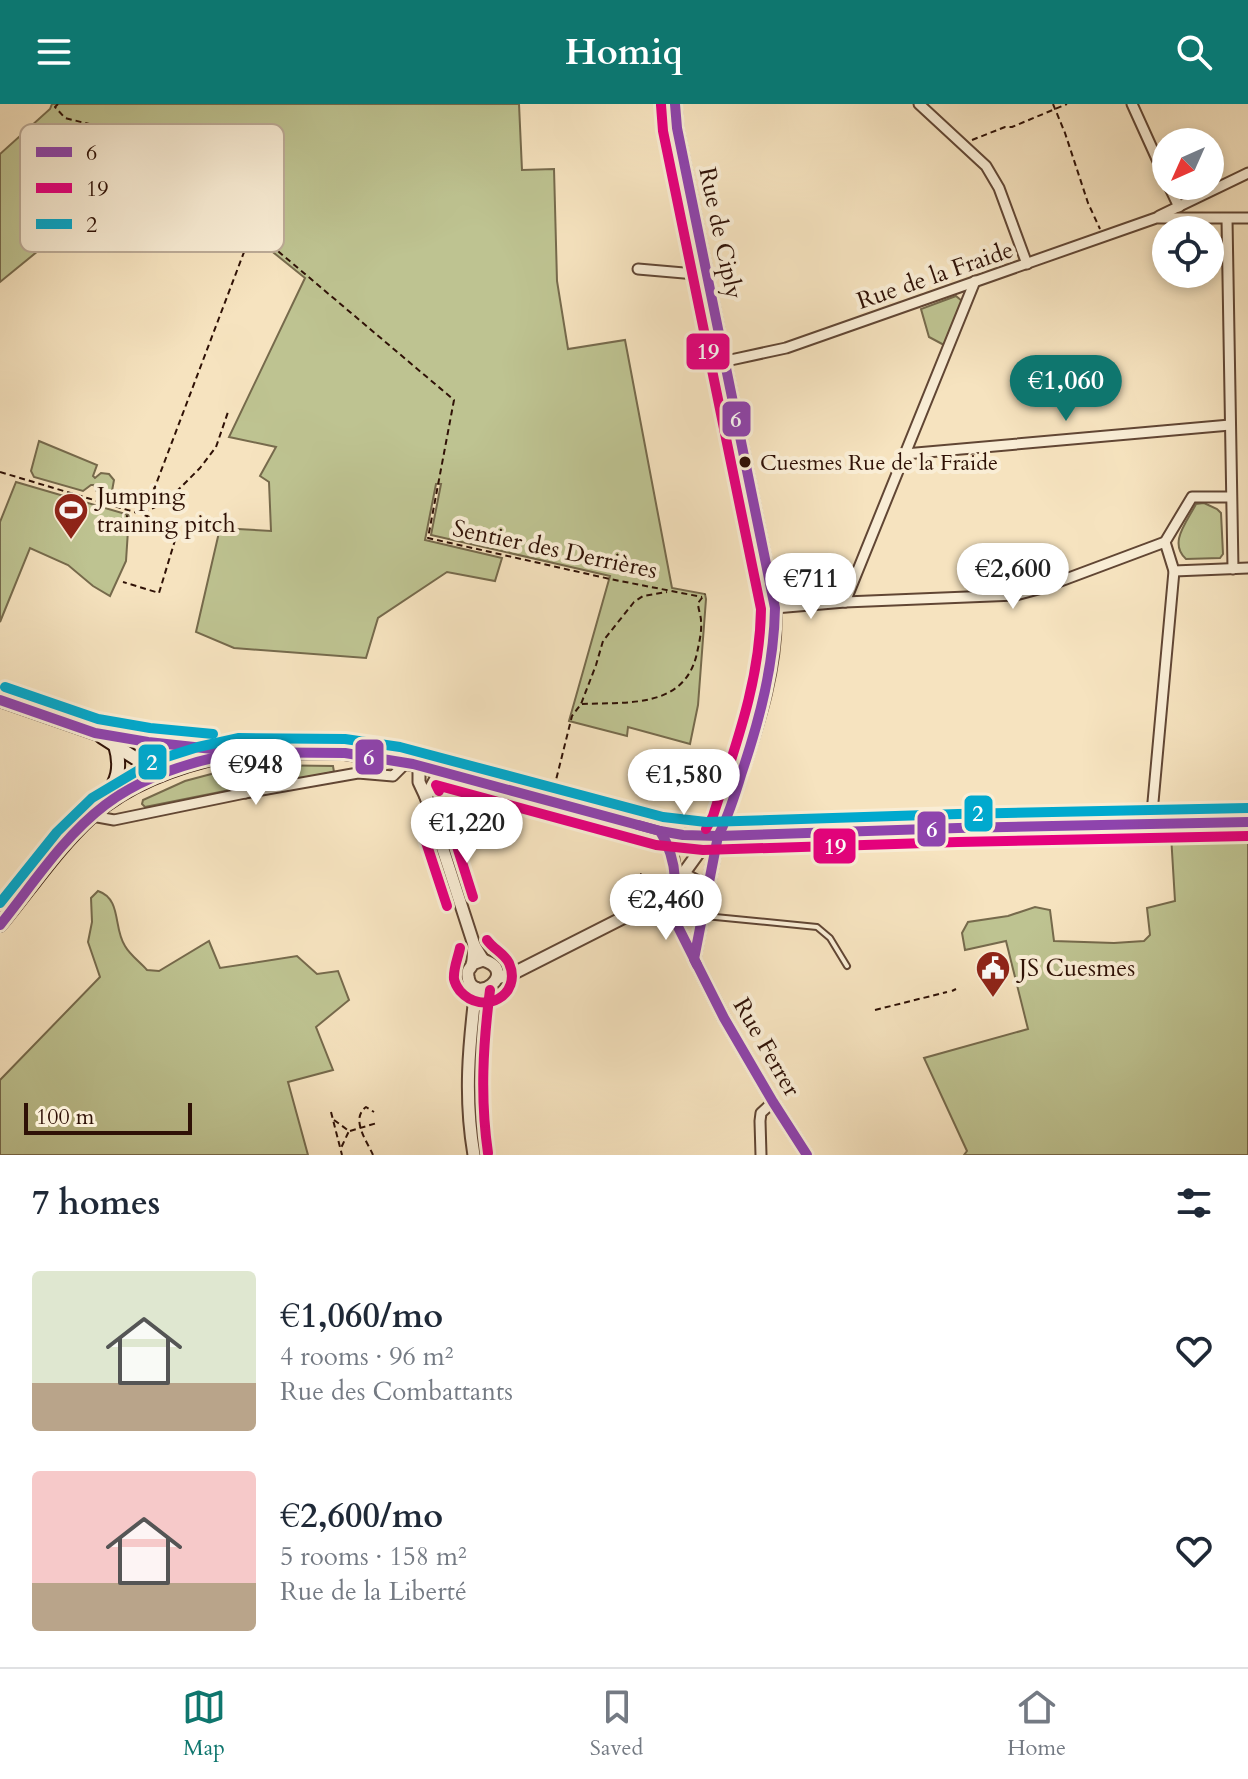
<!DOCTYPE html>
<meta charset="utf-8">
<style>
body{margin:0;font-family:Cardo,serif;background:#f6f6f7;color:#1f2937;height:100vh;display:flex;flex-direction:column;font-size:30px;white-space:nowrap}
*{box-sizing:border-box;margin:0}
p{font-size:26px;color:#747a83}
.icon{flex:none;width:44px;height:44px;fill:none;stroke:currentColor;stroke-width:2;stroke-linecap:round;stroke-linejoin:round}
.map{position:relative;height:1051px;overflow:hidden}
.side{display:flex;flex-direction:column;background:#fff;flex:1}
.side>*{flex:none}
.needle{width:52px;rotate:225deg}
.fabs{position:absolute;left:1152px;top:24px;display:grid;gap:16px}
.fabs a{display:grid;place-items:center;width:72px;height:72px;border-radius:50%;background:#fff;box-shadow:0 4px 12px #0003;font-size:40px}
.scale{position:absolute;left:24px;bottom:20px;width:168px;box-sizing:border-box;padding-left:8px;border:4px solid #2f1106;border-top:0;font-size:22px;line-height:28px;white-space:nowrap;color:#2f1106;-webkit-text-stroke:6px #f9edd5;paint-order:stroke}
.price{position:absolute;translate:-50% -68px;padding:0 18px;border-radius:28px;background:#fff;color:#222;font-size:26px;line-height:52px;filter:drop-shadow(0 2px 4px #0008)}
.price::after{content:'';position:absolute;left:50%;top:48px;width:24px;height:18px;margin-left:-12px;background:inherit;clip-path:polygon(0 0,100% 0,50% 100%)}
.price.selected{background:#0f766e;color:#fff}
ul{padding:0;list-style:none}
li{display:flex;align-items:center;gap:24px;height:200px;padding:0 32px}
li span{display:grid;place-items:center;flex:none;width:224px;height:160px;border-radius:8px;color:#555}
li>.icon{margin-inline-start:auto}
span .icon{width:96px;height:96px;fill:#fffc;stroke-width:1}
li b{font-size:34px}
h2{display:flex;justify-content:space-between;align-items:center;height:96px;padding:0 32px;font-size:34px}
header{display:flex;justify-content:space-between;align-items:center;height:104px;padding:0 32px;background:#0f766e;color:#fff;font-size:36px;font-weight:600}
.menu{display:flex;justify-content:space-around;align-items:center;height:112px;border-top:2px solid #e0e1e3;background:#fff;font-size:22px;color:#747a83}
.menu a{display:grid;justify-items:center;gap:4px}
.menu .selected{color:#0f766e}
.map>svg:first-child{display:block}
.green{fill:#bec391;stroke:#766a4c;stroke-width:2}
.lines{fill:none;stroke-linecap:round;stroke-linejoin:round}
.service-casing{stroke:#614634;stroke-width:8}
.minor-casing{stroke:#614634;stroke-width:13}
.tertiary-casing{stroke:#614634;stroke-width:15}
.secondary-casing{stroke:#2f1106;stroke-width:16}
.path{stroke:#2f1106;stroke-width:2;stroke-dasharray:6 4;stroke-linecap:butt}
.service{stroke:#f9edd5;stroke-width:4}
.minor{stroke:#f9edd5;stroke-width:9}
.tertiary{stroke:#f9edd5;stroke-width:11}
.secondary{stroke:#f9edd5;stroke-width:12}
.bus-1-casing{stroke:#f9edd5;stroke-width:16}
.bus-2-casing{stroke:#f9edd5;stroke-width:16}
.bus-3-casing{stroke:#f9edd5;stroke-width:16}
.bus-1{stroke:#8e44ad;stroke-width:10}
.bus-2{stroke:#e5007d;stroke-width:10}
.bus-3{stroke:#00a9ce;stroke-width:10}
.bus-dot{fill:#2f1106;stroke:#f9edd5;stroke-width:3}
.labels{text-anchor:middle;stroke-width:8;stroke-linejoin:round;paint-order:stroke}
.bus-label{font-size:22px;fill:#2f1106;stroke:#f9edd5;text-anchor:start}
.street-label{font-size:24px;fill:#2f1106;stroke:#f9edd5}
.poi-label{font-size:24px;fill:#2f1106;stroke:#f9edd5;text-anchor:start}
.key{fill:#f9edd5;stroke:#bcab97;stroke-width:2}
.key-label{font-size:22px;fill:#2f1106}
.line-badge{stroke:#f9edd5;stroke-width:3}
.badge-label{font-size:22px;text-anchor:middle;font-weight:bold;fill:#fff}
</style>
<header><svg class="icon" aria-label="menu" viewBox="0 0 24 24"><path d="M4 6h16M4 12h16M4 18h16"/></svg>Homiq<svg class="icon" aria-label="search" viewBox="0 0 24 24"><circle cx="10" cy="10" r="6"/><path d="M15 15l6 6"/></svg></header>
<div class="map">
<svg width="1248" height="1051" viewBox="0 0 1248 1051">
<rect width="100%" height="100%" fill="#f6e3bf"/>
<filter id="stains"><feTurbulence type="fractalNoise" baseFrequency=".0025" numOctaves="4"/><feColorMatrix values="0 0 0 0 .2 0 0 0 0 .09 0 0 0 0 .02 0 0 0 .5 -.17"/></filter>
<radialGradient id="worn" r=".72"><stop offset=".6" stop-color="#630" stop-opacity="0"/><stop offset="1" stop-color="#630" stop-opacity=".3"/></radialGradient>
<g class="green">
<polygon points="52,0 519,0 522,66 554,65 557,177 568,245 625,236 672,484 705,490 706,495 698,601 690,640 628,623 627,632 569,617 610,472 431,431 441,380 436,380 425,436 502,454 495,477 447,468 378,514 366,554 234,544 196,528 220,424 271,427 269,378 260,372 276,343 229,333 305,174 248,128 248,121 158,49 0,178 0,50 50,5"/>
<polygon points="956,192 962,197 944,241 929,233 921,205"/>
<polygon points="39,337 97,361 93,372 95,374 101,369 109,370 114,376 112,387 102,390 97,388 94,381 91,381 83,387 34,373 31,367"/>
<polygon points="16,378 129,411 126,457 110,492 93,482 68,461 30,444 0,518 0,418"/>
<path d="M 1204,399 L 1217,405 L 1221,409 L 1223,450 L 1220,454 L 1186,455 C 1168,439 1187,418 1196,400 Z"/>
<polygon points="260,661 333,662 334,668 250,684 247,664"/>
<polygon points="230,665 235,685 145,703 142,700 143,696 185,677"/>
<polygon points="1171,731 1248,731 1248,1051 964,1051 967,1047 924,954 1028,925 1006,837 965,846 962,829 968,818 1008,812 1035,803 1050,806 1054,837 1114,839 1144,837 1150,831 1147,804 1175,797"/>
<path d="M 98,787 C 122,795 113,824 125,842 C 130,851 140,858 147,866 L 159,867 L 209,837 L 220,864 L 297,852 L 317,870 L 338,867 L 349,896 L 316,923 L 333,966 L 288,978 L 308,1051 L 0,1051 L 0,976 L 100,873 L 88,838 L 92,818 L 91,794 Z"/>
</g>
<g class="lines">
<g class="service-casing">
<polyline id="service" points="705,812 817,823 830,834 847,862"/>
</g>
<g class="minor-casing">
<g id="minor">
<polyline points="919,0 986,62 999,84 1027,160"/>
<polyline points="1132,0 1166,75"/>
<polyline points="1169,82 1179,103"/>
<polyline points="1159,112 1248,69"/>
<polyline points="1227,115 1233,465"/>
<polyline points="638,165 707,171"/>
<polyline points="726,257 786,244 1156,114 1248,114"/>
<polyline points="905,350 1230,321"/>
<polyline points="1174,467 1248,464"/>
<polyline points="845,498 975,177"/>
<polyline points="775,504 845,498 1016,491 1042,484 1165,438"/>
<polyline points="240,648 245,689"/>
<polyline points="92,712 114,716 245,689 358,669 393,672 406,659"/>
<polyline points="1151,720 1174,467 1165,438 1192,393 1231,393"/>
<polyline points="761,1051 760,1017 761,1009 773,998"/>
</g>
</g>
<g class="tertiary-casing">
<g id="tertiary">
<path d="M 675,0 L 677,24 L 775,504 C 778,577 747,648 726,717 L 718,732 L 694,855"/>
<polyline points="419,662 419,678 426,693 474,841 483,856"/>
<polyline points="426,693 440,667"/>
<path d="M 660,727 C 672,745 674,753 675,775 L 667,784 L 667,801 L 724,914 L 773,998 L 807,1051"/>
<polyline points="681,773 699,748 705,732"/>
<polyline points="675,775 689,773 707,783"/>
<path d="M 670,805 C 683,815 692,810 704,803"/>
<path d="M 472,860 L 483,856 C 521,868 473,904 468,873 C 467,865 469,867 472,861 C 474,855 473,847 474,841"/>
<polyline points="497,874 514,869 666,792"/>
<path d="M 474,1051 C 464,993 469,942 476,884"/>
</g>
</g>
<g class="secondary-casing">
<g id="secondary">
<polyline points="0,596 95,629 148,638 193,642 240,648 345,649 413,660 660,727 683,731 718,732 958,724 1248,718"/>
<polyline points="102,633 160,670"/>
<polyline points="148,638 158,651 160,670"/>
<path d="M 103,701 C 115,678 123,668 115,641"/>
<path d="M 0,821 C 30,785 57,744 92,712 C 131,677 183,660 233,650"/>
</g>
</g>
<g class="path">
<polyline points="58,0 55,3 65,14 145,34 159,42 254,119 253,126 454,296 428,434 610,475 702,493"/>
<polyline points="1053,0 1065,29 1088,99 1100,125"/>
<polyline points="972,36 1005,23 1012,23 1067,0"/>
<polyline points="0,368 141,410 179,423 159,489 123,478"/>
<polyline points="150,396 252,127"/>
<polyline points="143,409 166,398 200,364 216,343 228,308"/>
<path d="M 582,600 C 627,598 685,605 697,549 C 699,539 702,528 701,517 C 701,511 698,505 698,499 L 705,490"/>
<polyline points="554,684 572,612 581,600 596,561 603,537 634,498 643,492 667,488"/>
<polyline points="640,770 659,780"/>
<polyline points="952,887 956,885"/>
<polyline points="875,906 947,888"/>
<polyline points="331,1008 342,1051"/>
<polyline points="334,1016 349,1027 341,1044"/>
<polyline points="350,1027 377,1019"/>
<path d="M 373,1051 C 367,1037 350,1015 366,1003 L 374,1008"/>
</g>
<use href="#service" class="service"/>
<use href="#minor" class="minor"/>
<use href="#tertiary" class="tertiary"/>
<use href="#secondary" class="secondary"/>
<g class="bus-1-casing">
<g id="bus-1">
<path d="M 675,0 L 677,24 L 775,504 C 774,561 760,614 742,668 C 735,690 729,712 718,732 L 694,855 L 697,861"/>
<polyline points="0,596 95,629 148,638 240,648 345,649 413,660 660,727 683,731 718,732 958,724 1248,718"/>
<path d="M 638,721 L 660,727 C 670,743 674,757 675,775 L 667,784 L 667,801 L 724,914 L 773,998 L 807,1051"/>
<path d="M 0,821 C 33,780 63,733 105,701 C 138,676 177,662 217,653"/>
</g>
</g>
<g class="bus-2-casing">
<g id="bus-2">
<path d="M 661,1 L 663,27 L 761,505 C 760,578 735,643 713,712 L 706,725"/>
<polyline points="439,687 436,681 656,741 703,746 958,738 1248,732"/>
<polyline points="448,714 473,793"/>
<polyline points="421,723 447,802"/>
<path d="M 460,844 C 458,854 453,865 454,875 C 455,880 457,883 460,887 C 483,913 523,891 509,859 C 504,849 493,845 487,836"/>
<path d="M 488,1049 C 480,994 483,941 490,886"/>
</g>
</g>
<g class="bus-3-casing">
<g id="bus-3">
<polyline points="5,583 98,615 150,624 213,630"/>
<polyline points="0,799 57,728 92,694 154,657 198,643 239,634 345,635 400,643 663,713 706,718 958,710 1248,704"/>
</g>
</g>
<use href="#bus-1" class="bus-1"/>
<use href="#bus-2" class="bus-2"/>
<use href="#bus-3" class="bus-3"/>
</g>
<defs>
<g id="stadium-pin" transform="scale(1.8)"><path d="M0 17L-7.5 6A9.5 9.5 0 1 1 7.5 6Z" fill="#8f2418" stroke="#f9edd5"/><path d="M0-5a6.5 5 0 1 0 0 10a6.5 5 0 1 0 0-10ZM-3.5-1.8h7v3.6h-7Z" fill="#fff"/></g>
<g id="civic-pin" transform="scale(1.8)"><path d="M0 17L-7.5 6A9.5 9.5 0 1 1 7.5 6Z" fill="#8f2418" stroke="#f9edd5"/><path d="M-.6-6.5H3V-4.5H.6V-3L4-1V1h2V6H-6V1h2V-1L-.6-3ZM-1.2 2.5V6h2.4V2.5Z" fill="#fff"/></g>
</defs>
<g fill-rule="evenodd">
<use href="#stadium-pin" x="71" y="406"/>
<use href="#civic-pin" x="993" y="864"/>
</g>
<circle class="bus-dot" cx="745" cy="358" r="7"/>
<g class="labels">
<g class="bus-label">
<text x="760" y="366">Cuesmes Rue de la Fraide</text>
</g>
<g class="street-label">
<text transform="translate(721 129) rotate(78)" y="8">Rue de Ciply</text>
<text transform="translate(935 171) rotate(-19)" y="8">Rue de la Fraide</text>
<text transform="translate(555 445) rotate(12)" y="8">Sentier des Derrières</text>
<text transform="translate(767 943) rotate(60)" y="8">Rue Ferrer</text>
</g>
<g class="poi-label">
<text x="97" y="400">Jumping<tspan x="97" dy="28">training pitch</tspan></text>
<text x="1019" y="872">JS Cuesmes</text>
</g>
</g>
<rect x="20" y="20" width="264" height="128" rx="12" class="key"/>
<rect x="36" y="43" width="36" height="10" fill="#8e44ad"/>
<rect x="36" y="79" width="36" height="10" fill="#e5007d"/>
<rect x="36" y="115" width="36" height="10" fill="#00a9ce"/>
<g class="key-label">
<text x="86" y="56">6</text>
<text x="86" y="92">19</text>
<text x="86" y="128">2</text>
</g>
<g class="line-badge">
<rect x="685" y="228" width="46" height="39" rx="8" fill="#e5007d"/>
<rect x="721" y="296" width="31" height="38" rx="8" fill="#8e44ad"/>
<rect x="354" y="634" width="31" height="38" rx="8" fill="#8e44ad"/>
<rect x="137" y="639" width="31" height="38" rx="8" fill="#00a9ce"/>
<rect x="963" y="690" width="31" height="39" rx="8" fill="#00a9ce"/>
<rect x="916" y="706" width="31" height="38" rx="8" fill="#8e44ad"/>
<rect x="812" y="723" width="45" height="38" rx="8" fill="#e5007d"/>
</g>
<g class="badge-label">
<text x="708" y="255">19</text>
<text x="736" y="323">6</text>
<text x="369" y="661">6</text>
<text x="152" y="666">2</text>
<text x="978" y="717">2</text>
<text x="932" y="733">6</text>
<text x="835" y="750">19</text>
</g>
<rect width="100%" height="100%" filter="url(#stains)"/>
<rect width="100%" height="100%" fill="url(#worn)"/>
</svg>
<div class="fabs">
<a><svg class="needle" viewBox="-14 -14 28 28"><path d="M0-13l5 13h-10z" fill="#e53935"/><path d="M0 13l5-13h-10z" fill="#747a83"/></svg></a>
<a><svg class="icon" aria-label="locate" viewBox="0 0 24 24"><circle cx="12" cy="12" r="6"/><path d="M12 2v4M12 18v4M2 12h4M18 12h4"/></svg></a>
</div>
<div class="scale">100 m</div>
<b class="price selected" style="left:1066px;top:319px">€1,060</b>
<b class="price" style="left:1013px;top:507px">€2,600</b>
<b class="price" style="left:811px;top:517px">€711</b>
<b class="price" style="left:256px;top:703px">€948</b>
<b class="price" style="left:684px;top:713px">€1,580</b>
<b class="price" style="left:467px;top:761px">€1,220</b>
<b class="price" style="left:666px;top:838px">€2,460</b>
</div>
<section class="side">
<h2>7 homes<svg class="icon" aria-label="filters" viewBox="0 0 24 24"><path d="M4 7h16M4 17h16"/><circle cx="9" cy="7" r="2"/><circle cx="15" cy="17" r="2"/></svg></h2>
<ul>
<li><span style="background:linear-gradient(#dfe7d0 70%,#b9a48a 0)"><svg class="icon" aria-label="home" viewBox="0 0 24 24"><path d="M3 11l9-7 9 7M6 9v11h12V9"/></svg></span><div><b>€1,060/mo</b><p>4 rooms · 96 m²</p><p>Rue des Combattants</p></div><svg class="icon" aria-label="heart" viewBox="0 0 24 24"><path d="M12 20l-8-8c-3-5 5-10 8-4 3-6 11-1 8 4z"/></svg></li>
<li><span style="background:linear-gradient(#f6c9c9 70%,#b9a48a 0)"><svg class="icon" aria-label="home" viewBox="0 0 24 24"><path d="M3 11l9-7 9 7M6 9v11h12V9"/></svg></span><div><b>€2,600/mo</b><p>5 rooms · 158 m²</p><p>Rue de la Liberté</p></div><svg class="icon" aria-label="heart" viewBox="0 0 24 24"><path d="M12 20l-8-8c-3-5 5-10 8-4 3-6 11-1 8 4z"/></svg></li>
</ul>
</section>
<nav class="menu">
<a class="selected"><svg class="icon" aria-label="map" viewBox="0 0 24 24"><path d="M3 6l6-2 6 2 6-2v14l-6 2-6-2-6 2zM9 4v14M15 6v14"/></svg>Map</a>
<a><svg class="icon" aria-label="saved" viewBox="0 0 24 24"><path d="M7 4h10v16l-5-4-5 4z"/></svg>Saved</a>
<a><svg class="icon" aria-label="home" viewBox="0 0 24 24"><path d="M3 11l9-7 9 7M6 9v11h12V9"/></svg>Home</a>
</nav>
